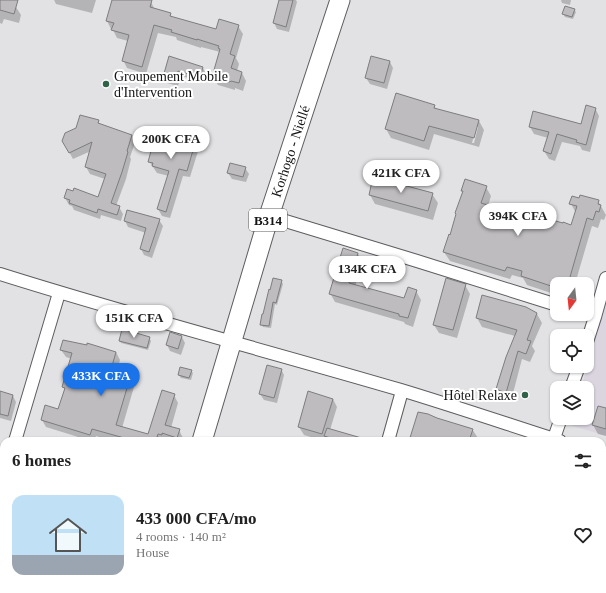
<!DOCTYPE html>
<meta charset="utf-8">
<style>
body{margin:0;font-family:"Times New Roman",serif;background:#f6f6f6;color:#222;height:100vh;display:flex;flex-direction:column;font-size:15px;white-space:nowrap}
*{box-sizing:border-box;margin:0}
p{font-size:13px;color:#767676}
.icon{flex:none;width:22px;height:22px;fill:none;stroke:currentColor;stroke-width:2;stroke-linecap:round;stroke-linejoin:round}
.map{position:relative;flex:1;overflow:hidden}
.panel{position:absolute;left:0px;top:437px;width:606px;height:156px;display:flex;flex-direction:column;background:#fff;border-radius:12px 12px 0 0;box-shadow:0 1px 3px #0004}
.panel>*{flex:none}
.needle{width:26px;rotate:195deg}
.tools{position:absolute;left:550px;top:277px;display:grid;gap:8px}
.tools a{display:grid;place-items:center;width:44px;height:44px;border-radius:8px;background:#fff;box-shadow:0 1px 3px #0004;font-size:20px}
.price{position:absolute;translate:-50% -34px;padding:0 9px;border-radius:14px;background:#fff;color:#222;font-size:13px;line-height:26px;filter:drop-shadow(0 1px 2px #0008)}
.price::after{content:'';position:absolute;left:50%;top:24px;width:12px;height:9px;margin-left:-6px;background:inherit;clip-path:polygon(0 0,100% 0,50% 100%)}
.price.on{background:#1a73e8;color:#fff}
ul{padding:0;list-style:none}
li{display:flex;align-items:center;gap:12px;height:100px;padding:0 12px}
li span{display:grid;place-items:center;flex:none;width:112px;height:80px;border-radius:12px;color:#555}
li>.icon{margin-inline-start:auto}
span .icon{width:48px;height:48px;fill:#fffc;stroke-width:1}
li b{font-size:17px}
h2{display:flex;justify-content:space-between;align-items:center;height:48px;padding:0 12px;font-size:17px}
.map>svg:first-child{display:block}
.built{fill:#dad5df}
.shadow{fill:#0003;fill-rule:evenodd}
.building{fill:#bebcbf;stroke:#7d7c7e}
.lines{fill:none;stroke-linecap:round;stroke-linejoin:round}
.minor-casing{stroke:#5d5c5f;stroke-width:14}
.primary-casing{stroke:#5d5c5f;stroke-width:21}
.minor{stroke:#fff;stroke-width:12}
.primary{stroke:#fff;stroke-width:19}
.poi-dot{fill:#306348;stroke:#fff;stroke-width:1.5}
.labels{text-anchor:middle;stroke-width:4;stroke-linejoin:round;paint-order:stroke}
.shield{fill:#fff;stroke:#5a5a5b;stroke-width:1}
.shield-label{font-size:13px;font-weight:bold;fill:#141415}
.poi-label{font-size:14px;fill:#141415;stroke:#fff;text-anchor:start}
.street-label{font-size:14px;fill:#141415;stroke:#fff}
</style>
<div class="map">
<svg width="606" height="593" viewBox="0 0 606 593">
<rect width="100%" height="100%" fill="#e2e1e4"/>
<polygon class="built" points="606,304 606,436 570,425 572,418 587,418 587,388 581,388"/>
<g class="shadow">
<polygon points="0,0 18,0 16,7 21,15 19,23 4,19 2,24 0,23"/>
<polygon points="54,0 96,0 92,13 56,4"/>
<polygon points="113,0 145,0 151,2 155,10 170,14 172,18 216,31 238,26 243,34 236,58 239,64 237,71 242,73 246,81 243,91 235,88 235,90 218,85 213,77 220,52 201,47 201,48 177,40 176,37 158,33 146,74 127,68 123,60 128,41 117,38 113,30 113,29 111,29 107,21"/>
<polygon points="280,0 296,0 297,2 289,32 277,29 274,23"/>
<polygon points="561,0 571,0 570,5 562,3"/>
<polygon points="574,10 576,12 573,19 565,17 563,14"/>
<polygon points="390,62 393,68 387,89 370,84 366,78"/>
<polygon points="190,65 203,68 206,74 204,82 181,76 178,86 167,83 164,77"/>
<path d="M 434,106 L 436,109 L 479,121 L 484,130 L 479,147 L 434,134 L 429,150 L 391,138 L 386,129 ZM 476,127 L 478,127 L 474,143 L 472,143 Z"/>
<polygon points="595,108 599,116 590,152 582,150 580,146 562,142 555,161 549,159 544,151 548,138 534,134 530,127 582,125"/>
<polygon points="98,121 100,125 131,136 135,143 130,157 131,159 126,179 116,206 119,207 123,214 121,221 101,215 100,219 74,210 72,206 69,205 65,198 98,198 105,179 90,174 86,167 91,151 73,159 63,141"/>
<polygon points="195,140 199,148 190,177 183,176 170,218 162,216 158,209 169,176 157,173 149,161"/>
<polygon points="245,168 249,174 246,182 232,179 228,173"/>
<polygon points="486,187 491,196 488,206 537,221 572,226 576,213 571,204 598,201 606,215 604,220 601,219 598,228 592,226 575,284 557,284 557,295 527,285 523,278 512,275 510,279 450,261 444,252 451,236 463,192 462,191"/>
<polygon points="432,194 438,203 433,220 375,204 370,195"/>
<polygon points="128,211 159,220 163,226 152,258 144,255 141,249 146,233 128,227 125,221"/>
<polygon points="358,254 363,262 355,286 405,299 416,291 421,300 413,327 405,324 404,322 335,302 330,293"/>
<polygon points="281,281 283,284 277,305 275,304 271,328 263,327 261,324"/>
<polygon points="465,285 470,294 457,338 439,333 434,325"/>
<polygon points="483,296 525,308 537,314 542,323 532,346 535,351 530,362 522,359 511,401 503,398 498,389 515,336 482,327 477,318"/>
<polygon points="182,337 185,343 181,355 170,351 167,345"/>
<polygon points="149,338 151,341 148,350 121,343 120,341"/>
<polygon points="61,350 116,352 120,360 116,375 129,379 134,387 122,428 149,436 174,395 178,403 171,428 179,430 183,438 183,441 113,441 96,436 95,441 91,441 46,427 42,420 58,410 65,390 63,387 72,359 66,357"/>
<polygon points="281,369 284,375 277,403 264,400 260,394"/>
<polygon points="191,371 193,373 191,380 181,378 179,375"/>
<polygon points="0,392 13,396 16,402 11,421 0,418"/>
<polygon points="333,399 337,407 330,430 353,441 328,441 327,439 327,441 324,441 304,435 299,427"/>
<polygon points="606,409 606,436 598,434 593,425"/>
<polygon points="437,419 472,429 478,438 477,441 410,441"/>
<polygon points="38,437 53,441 37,441"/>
<polygon points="0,448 2,452 0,461"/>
<polygon points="602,519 605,520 606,522 606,542 602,555"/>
<polygon points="0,540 4,541 4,589 57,589 56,593 0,593"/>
<polygon points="602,569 606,571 606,593 588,593 587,592 588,589 602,589"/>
<polygon points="266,589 288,589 287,593 264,593"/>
<polygon points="303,589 334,589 333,593 302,593"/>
<polygon points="368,589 480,589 478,593 366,593"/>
<polygon points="486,589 499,589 498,592"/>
</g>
<g class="building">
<polygon points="0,0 18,0 14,14 0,10"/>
<polygon points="112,0 152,0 150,7 171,13 170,16 216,29 219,19 239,25 230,54 235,56 231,68 242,72 239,83 231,81 230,82 212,77 220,49 218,48 219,46 197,39 197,40 171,32 172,30 154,25 142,67 122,61 129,35 111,30 114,23 106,21"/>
<polygon points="279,0 293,0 286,27 273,23"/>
<polygon points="565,6 575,9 572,17 562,14"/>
<polygon points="169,56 203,67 200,77 178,71 175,80 163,77"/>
<polygon points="371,56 390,61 384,83 365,78"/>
<polygon points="396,93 435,105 434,108 479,120 474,138 429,126 424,141 385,129"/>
<polygon points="586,105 596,108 586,145 576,142 577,140 557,134 551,154 543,151 549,132 529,127 533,111 581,124"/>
<polygon points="80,115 99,120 98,123 132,135 127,151 128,152 122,172 111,203 120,206 117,215 98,209 97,213 69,203 70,200 64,198 67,189 73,191 74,188 98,197 106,174 85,167 92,142 69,153 62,141 65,133 76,128"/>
<polygon points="157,129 196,140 187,171 179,169 166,212 157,209 169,171 152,166 153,163 148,162"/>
<polygon points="230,163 246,167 243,177 227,173"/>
<polygon points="373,177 433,193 428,211 369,195"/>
<polygon points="465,179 487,186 481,203 536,220 537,216 563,223 563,222 571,225 577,206 569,204 572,196 579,198 580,195 599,200 598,204 601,205 599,212 596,211 593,220 587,218 568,284 557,284 557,288 521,276 522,271 507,267 505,271 443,252 449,234 450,235 456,214 455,213 463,191 461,191"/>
<polygon points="127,210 160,219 149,252 140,249 146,228 124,221"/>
<polygon points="343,248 358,253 349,283 404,298 408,287 417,290 408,318 399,316 399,314 346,299 329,294"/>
<polygon points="273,278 282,280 276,303 273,302 269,326 260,325 262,314 263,314 269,289 270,290"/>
<polygon points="446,278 466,284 453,330 433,325"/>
<polygon points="482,295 526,307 537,313 527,340 531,341 526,354 518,351 506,393 496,389 506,357 517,330 476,318"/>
<polygon points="122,329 150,337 147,348 119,341"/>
<polygon points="170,332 182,336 178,349 166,345"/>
<polygon points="63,340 87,345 87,343 116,352 110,373 130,378 116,425 148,434 162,390 175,394 165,425 180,429 177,438 162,433 162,435 158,434 157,437 162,438 162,441 135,441 92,429 90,435 41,420 45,405 58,409 65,388 62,387 72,353 60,350"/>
<polygon points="267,365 282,369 274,398 259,394"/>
<polygon points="180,367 192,370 189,378 178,375"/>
<polygon points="0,391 13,395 8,416 0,414"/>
<polygon points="308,391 333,399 322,434 298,427"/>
<polygon points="598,406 606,408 606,429 592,425"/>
<polygon points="418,412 428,414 437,418 473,429 469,441 409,441"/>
<polygon points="327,428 365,439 364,441 341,441 324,436"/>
</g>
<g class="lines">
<g class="minor-casing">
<g id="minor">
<polyline points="269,216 417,261 557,305"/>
<path d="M 0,274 C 133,316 268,351 401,390 C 454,406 507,424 560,441"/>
<polyline points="587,342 595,317 606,278"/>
<polyline points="571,388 579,366"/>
<polyline points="15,441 59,293"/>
<polyline points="388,441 402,391"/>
<polyline points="553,441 561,418"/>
<polyline points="602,454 606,456"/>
<polyline points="0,492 4,479"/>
<polyline points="343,593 344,589"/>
<polyline points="507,593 508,589"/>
</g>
</g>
<g class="primary-casing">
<g id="primary">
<path id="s1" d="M 202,441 L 269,216 L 340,0"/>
<polyline points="157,593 158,589"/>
</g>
</g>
<use href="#minor" class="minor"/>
<use href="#primary" class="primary"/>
</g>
<g class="poi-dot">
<circle cx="106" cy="84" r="4"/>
<circle cx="525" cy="395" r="4"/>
</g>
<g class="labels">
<rect class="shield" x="249" y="209" width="38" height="22" rx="3"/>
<g class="shield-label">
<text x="268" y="225">B314</text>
</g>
<g class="poi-label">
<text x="114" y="81">Groupement Mobile<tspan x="114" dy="16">d'Intervention</tspan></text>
<text x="517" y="400" text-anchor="end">Hôtel Relaxe</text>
</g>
<g class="street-label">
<text dy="5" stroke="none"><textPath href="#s1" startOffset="303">Korhogo - Niellé</textPath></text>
</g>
</g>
</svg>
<div class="tools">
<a><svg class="needle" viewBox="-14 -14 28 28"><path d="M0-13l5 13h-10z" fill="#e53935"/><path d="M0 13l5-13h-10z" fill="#767676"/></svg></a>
<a><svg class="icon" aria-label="locate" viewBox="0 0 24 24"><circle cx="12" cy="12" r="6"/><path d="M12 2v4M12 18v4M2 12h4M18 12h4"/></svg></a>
<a><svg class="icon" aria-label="layers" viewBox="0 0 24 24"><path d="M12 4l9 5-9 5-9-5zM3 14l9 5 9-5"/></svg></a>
</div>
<b class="price" style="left:171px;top:160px">200K CFA</b>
<b class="price" style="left:401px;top:194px">421K CFA</b>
<b class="price" style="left:518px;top:237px">394K CFA</b>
<b class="price" style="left:367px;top:290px">134K CFA</b>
<b class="price" style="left:134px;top:339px">151K CFA</b>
<b class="price on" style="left:101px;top:397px">433K CFA</b>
<section class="panel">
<h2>6 homes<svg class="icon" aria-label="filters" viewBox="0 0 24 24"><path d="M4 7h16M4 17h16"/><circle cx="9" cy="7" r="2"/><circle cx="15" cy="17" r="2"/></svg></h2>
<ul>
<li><span style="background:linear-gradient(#bfe0f5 75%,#9aa5b1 0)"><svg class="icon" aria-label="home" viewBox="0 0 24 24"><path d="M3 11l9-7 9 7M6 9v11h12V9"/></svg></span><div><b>433 000 CFA/mo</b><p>4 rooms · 140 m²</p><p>House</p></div><svg class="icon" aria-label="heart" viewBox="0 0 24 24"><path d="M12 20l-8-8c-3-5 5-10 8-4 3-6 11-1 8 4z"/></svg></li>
</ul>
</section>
</div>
